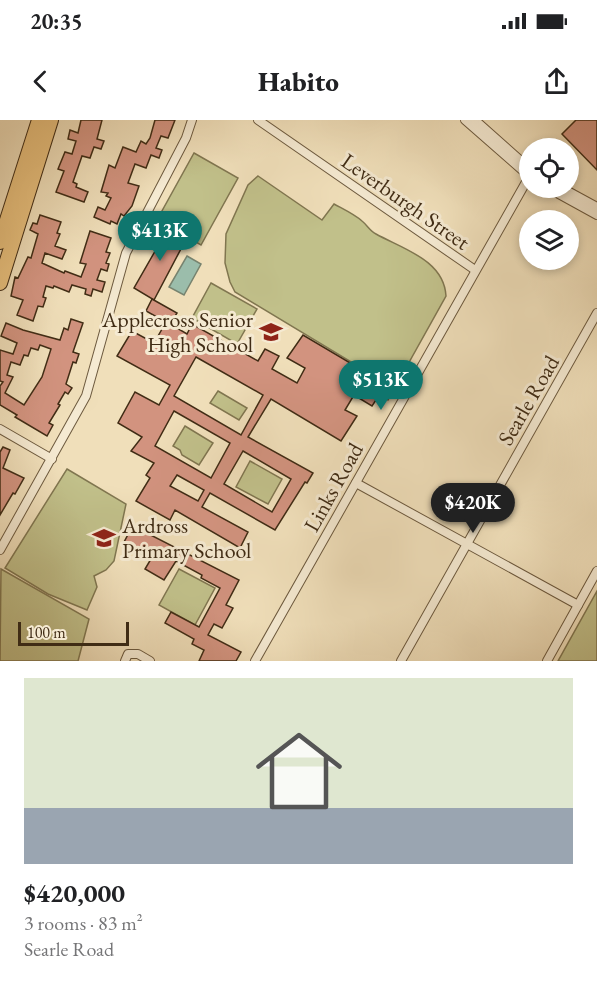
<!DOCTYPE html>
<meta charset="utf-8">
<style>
body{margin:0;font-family:"EB Garamond",serif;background:#f2f2f2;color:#202124;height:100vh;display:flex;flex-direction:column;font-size:22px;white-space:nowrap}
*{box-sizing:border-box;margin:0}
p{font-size:20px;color:#757577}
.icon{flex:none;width:33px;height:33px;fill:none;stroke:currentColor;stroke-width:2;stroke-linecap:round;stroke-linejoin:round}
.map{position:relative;height:541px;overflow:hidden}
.side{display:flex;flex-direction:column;background:#fff;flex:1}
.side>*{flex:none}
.controls{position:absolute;left:519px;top:18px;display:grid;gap:12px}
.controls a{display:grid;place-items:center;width:60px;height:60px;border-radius:50%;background:#fff;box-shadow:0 3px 9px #0003;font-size:30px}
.scale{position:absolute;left:18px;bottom:15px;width:111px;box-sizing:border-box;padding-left:6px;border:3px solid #402c15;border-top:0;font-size:16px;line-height:21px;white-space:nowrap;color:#402c15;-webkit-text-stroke:4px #f5ead2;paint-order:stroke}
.price{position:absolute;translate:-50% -51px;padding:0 14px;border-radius:21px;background:#0f766e;color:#fff;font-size:20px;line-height:39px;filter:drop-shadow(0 2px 3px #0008)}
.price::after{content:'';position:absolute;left:50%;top:36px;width:18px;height:14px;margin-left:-9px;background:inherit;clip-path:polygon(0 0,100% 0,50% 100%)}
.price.selected{background:#222;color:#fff}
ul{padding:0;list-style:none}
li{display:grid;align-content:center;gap:12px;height:318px;padding:0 24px}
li+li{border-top:2px solid #e0e0e0}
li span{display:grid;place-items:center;height:186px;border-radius:0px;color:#555}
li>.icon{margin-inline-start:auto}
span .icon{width:108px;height:108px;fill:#fffc;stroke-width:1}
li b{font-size:26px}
.status{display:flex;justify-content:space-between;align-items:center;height:42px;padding:0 30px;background:#fff;direction:ltr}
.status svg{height:16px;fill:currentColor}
header{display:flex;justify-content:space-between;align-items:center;height:78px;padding:0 24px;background:#fff;font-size:27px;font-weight:800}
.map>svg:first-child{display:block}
.green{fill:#c1c08a;stroke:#807650;stroke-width:1.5}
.water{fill:#9bbdab;stroke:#77836f;stroke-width:1.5}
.building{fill:#d2937f;stroke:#402c15;stroke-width:1.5;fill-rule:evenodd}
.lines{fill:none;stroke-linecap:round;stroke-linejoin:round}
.street-casing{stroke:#6c593e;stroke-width:10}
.highway-casing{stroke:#402c15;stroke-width:16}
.street{stroke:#f5ead2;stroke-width:8}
.highway{stroke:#e8c07d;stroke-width:14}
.labels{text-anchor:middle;stroke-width:6;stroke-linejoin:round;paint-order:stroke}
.street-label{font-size:22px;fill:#402c15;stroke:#f5ead2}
.poi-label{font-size:22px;fill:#402c15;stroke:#f5ead2;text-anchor:end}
</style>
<div class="status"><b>20:35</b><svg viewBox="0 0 49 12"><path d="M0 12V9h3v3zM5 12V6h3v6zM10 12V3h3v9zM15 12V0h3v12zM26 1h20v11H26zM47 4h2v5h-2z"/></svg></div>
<header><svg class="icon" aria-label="back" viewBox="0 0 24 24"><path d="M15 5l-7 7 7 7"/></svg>Habito<svg class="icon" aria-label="share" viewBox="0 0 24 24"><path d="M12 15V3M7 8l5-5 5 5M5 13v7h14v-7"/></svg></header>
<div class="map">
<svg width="597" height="541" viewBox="0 0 597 541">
<rect width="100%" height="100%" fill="#f0dfba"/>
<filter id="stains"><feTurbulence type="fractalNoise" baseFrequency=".00333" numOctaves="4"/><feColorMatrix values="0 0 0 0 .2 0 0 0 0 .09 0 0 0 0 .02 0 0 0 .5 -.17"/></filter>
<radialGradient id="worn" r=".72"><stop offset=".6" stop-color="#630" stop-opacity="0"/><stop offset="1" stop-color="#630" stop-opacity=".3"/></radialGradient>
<g class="green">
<polygon points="194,33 238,58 201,125 157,100"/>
<path d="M 258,56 L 322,100 L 334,84 C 343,89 354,94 362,101 C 367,105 370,111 376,114 C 403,129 444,140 446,176 L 388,280 L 348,257 L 353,243 L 235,172 L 230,162 L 225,143 L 226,114 L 248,65 Z"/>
<polygon points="211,163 257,189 237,224 192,198"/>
<polygon points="218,271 247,288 239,300 210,283"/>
<polygon points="185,306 213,323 199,345 182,335 180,330 173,326"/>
<polygon points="250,341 282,359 268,384 236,367"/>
<polygon points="67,349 126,384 114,441 106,450 94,456 97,467 87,490 48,474 5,448"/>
<polygon points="1,449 89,499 78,541 0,541"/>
<polygon points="179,449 215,468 195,505 159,485"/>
<polygon points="597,471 597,541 558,541"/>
</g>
<polygon class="water" points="187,136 201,144 184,175 169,167"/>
<g class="building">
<polygon points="81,0 102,0 97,19 104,21 101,29 94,27 90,38 82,36 73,62 77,64 76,67 88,72 84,82 56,72 64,51 58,49 65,32 72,34 76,21 68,19 70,10 78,13"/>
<polygon points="155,0 175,0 168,18 161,16 156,28 162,30 159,38 151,35 146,48 135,44 128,63 139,66 132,86 124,96 121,94 117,104 111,101 110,104 94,97 98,87 105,90 111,78 106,76 108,73 101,72 109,45 115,48 123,27 136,32 141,21 146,24 150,18"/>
<polygon points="576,0 597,0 597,50 562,14"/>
<polygon points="40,95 61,102 57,113 60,114 55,126 66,130 62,139 45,133 42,143 64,153 65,151 81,157 86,144 80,143 90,111 111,118 106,132 110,133 106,143 109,144 107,151 101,149 97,160 105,162 102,172 93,169 91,176 85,174 86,169 72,165 69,172 54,166 53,168 46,166 43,177 46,178 43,187 38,186 33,201 17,195 23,180 11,176 15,157 18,158 28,137 31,138 38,114 30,110 33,103 37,104"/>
<polygon points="163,104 178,113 174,119 183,125 154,180 134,168 158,126 151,123"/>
<path d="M 152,179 L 177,193 L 170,204 L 187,214 L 192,204 L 258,241 L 265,229 L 279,236 L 272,249 L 297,263 L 305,248 L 287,238 L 303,215 L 352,244 L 344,257 L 378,277 L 372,286 L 354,275 L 345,290 L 357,296 L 341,321 L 271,279 L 248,317 L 313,353 L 307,363 L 305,362 L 275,410 L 210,373 L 202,387 L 248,412 L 240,428 L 175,390 L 170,400 L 136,381 L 150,358 L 146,355 L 154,343 L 131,331 L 142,317 L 118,303 L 135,272 L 159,285 L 170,265 L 117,236 L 132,211 L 154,223 L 166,202 L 146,191 ZM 196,237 L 263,275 L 241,315 L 174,276 ZM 174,291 L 230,323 L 211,358 L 155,326 ZM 243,331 L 291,359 L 272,392 L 224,364 ZM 177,355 L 204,370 L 198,381 L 170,366 Z"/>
<path d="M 71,199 L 83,203 L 73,232 L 79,234 L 76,243 L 73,242 L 66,264 L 72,268 L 68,274 L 65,272 L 58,284 L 60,285 L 49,303 L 53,305 L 47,316 L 15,297 L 17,295 L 0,285 L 0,266 L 3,262 L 0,261 L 0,230 L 13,234 L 17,223 L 1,216 L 6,203 L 23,210 L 60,220 L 64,208 L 68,210 ZM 40,225 L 51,229 L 42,257 L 24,285 L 5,273 L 13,257 L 7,255 L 11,242 L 20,245 L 24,235 L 28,236 L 31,228 L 38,230 Z"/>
<polygon points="3,327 10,330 3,348 24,358 15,374 13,373 0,395 0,332"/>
<polygon points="131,409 140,413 141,410 239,460 226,485 233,488 222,508 214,504 208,515 241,532 236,541 199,541 204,530 192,524 194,519 165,503 171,492 199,507 220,468 201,458 202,455 176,441 164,460 145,449 151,439 123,424"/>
</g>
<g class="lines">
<g class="street-casing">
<g id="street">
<polyline points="258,0 475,150"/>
<polyline points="465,0 530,57"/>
<polyline points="475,0 530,49"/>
<polyline points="548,68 597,95"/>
<polyline points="562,68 597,87"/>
<polyline points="0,309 52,339"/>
<polyline points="356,363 578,485"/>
<polyline points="0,430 86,276 126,133 186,18 192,0"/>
<polyline points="125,541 128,534 138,534 150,541"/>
<polyline points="255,541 530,55"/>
<polyline points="401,541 597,193"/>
<polyline points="547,541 597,451"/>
</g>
</g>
<g class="highway-casing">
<g id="highway">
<polyline points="0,122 39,0"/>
<polyline points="0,163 51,0"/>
</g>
</g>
<use href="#street" class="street"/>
<use href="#highway" class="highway"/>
</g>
<defs>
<g id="school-bare" transform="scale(1.8)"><path d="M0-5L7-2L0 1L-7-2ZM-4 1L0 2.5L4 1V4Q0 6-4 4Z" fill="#8f2418" stroke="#f5ead2" stroke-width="2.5" paint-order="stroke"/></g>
</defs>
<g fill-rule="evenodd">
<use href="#school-bare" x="271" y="212"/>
<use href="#school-bare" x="104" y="418"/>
</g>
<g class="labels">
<g class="street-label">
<text transform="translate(406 81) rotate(35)" y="8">Leverburgh Street</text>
<text transform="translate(528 280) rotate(-60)" y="8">Searle Road</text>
<text transform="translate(333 367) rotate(-61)" y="8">Links Road</text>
</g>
<g class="poi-label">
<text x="253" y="207">Applecross Senior<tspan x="253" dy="25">High School</tspan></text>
<text x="122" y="413" text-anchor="start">Ardross<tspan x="122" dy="25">Primary School</tspan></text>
</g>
</g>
<rect width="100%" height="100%" filter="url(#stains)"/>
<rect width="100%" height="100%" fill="url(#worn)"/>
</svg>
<div class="controls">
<a><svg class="icon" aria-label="locate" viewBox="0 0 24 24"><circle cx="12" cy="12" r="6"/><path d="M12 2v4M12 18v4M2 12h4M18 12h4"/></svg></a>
<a><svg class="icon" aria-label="layers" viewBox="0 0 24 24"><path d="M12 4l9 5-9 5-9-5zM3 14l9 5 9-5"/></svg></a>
</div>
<div class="scale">100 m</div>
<b class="price" style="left:160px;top:142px">$413K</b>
<b class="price" style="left:381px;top:291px">$513K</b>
<b class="price selected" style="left:473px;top:414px">$420K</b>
</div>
<section class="side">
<ul>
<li><span style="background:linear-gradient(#dfe7d0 70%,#9aa5b1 0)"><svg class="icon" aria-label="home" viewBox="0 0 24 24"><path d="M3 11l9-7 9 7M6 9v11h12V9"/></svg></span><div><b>$420,000</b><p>3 rooms · 83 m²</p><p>Searle Road</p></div></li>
</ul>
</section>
